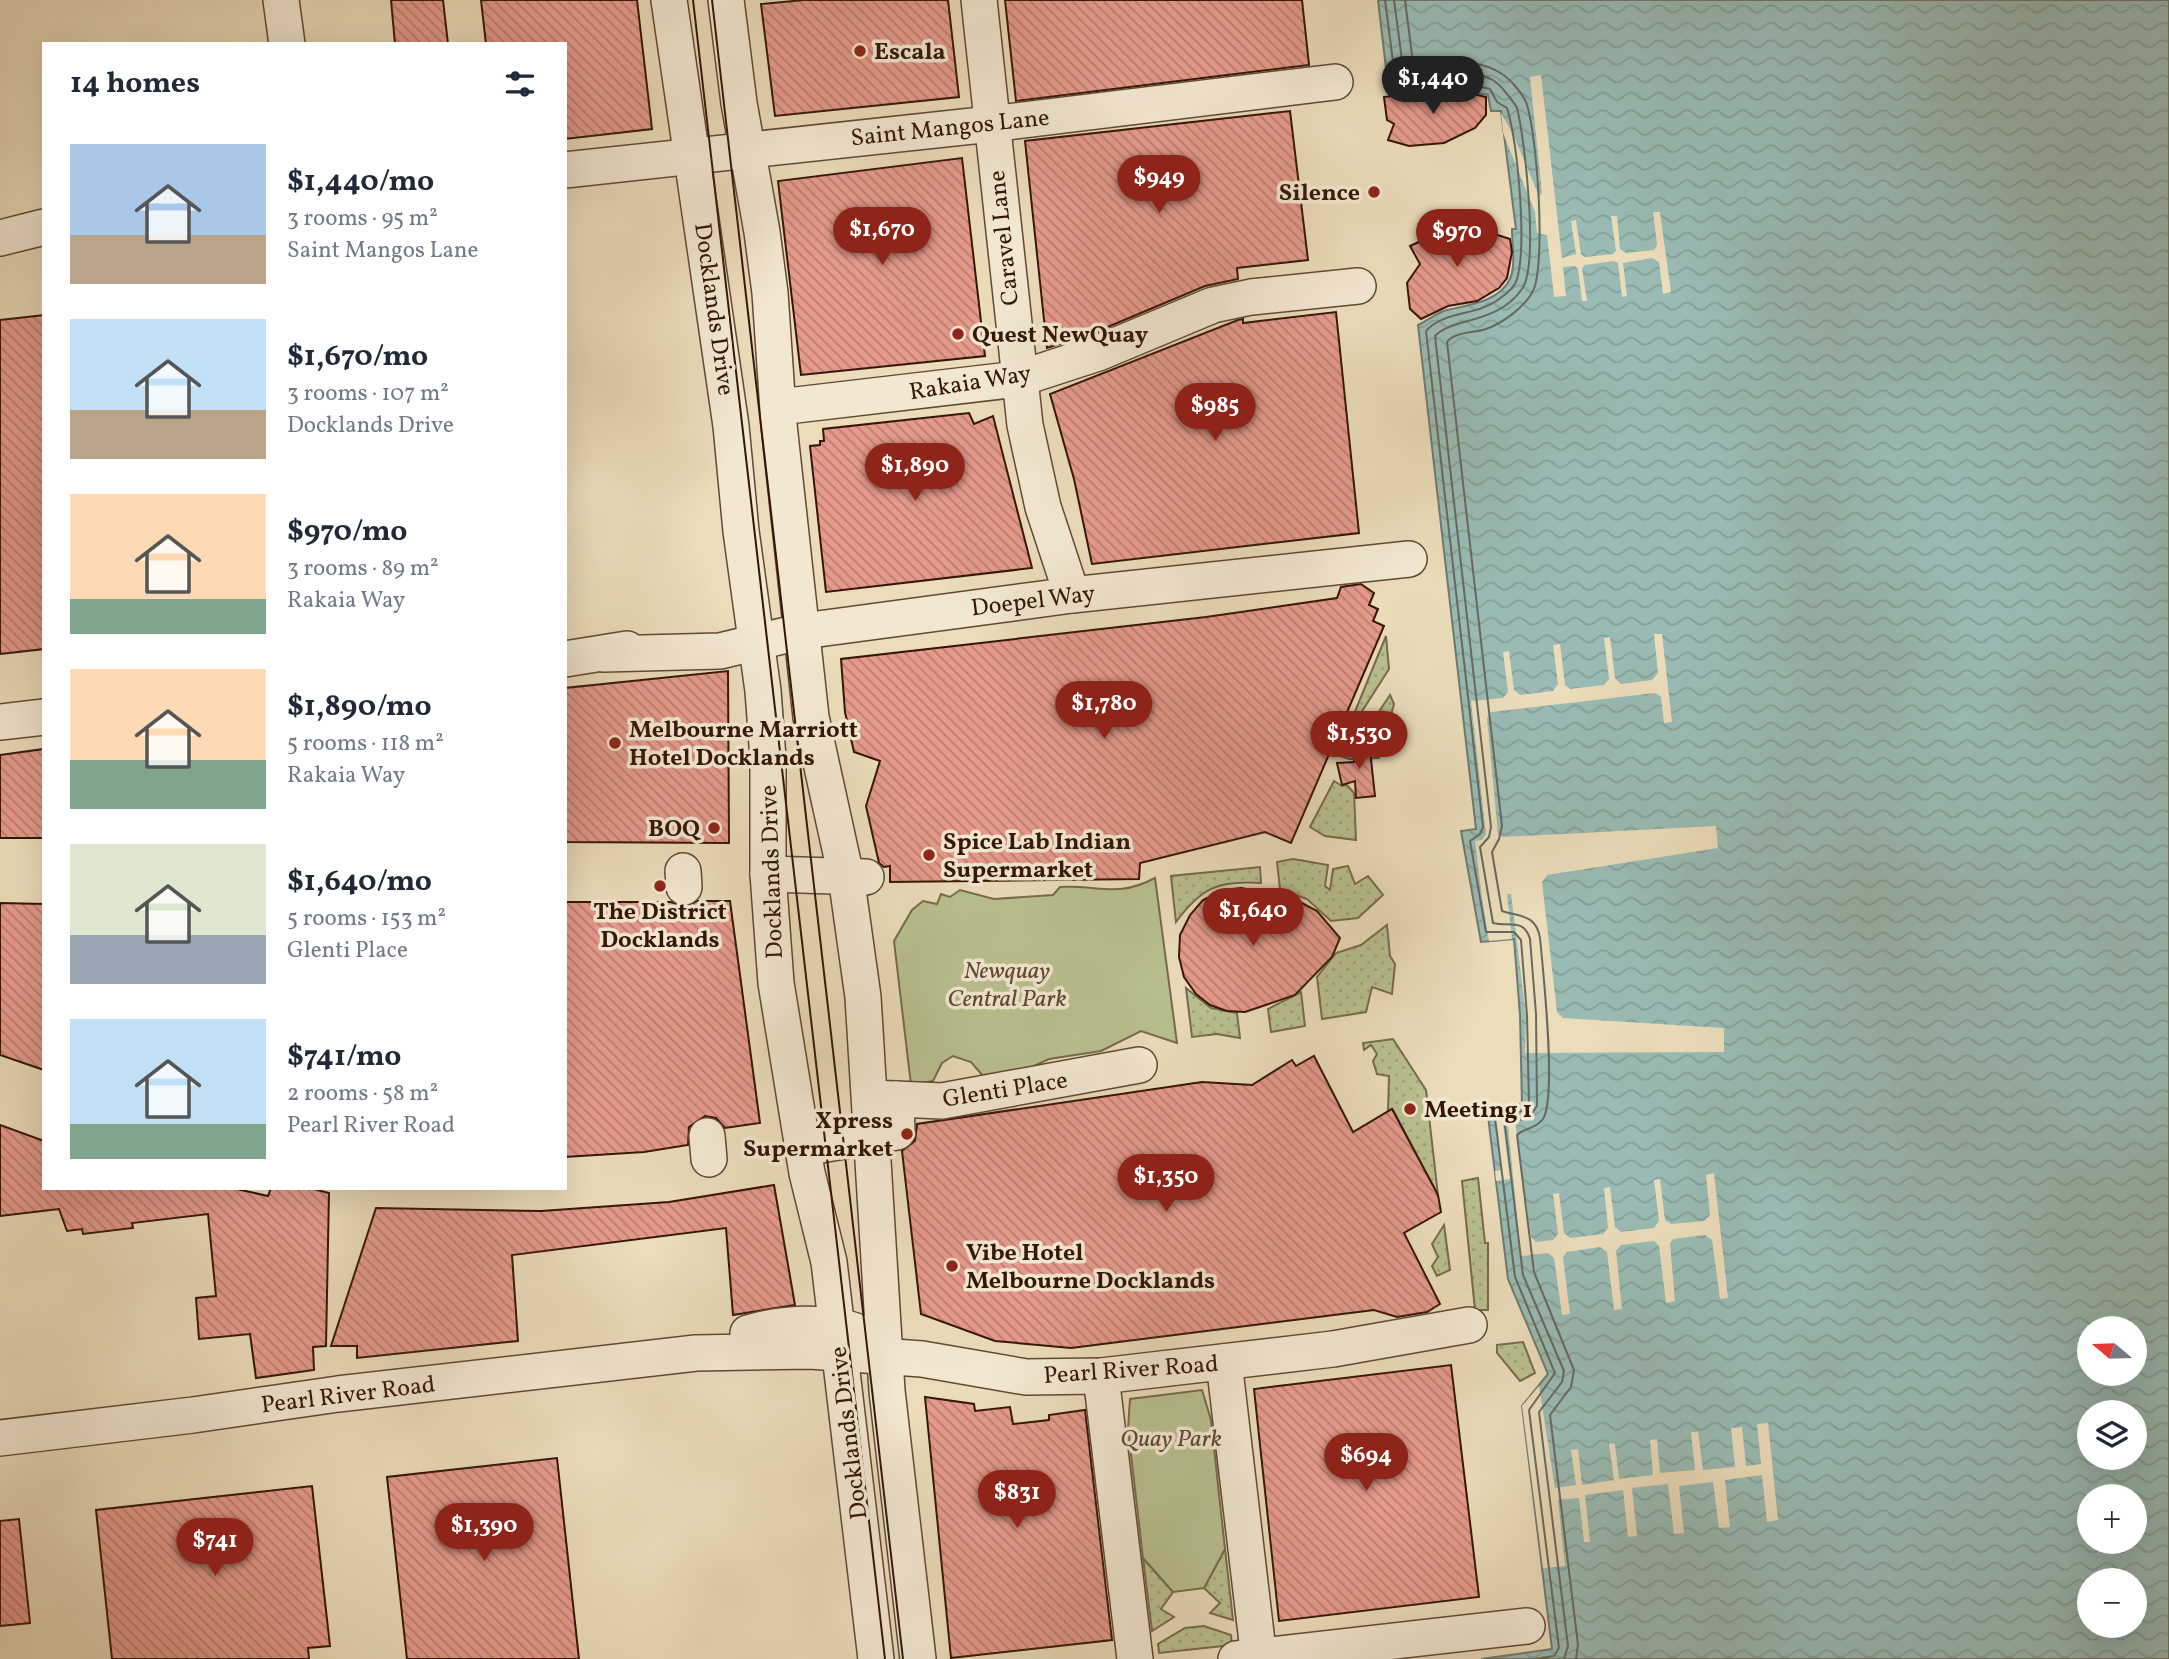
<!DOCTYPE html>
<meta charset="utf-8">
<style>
body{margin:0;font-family:Vollkorn,serif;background:#f2f2f3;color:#1f2937;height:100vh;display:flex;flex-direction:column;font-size:26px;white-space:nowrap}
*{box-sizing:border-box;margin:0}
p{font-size:23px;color:#747a83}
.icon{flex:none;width:38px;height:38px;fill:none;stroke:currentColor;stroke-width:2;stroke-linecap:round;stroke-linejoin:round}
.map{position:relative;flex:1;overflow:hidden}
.sheet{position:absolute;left:42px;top:42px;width:525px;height:1148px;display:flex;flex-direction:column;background:#fff;border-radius:0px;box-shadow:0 7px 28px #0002}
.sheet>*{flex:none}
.needle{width:46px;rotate:289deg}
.controls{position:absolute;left:2077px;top:1316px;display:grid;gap:14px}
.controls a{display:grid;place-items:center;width:70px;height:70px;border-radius:50%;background:#fff;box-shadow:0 7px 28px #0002;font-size:35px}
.price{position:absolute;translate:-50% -60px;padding:0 16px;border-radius:24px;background:#8f2418;color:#fff;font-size:23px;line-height:46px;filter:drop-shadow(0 2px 4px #0008)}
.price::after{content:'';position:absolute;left:50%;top:42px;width:21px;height:16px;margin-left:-10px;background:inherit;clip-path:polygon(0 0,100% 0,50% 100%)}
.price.selected{background:#222;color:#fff}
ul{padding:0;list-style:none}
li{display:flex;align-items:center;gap:21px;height:175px;padding:0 28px}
li span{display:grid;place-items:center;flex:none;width:196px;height:140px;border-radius:0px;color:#555}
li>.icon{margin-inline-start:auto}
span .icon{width:84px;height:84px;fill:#fffc;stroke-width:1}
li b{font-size:30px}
h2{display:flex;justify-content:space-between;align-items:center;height:84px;padding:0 28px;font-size:30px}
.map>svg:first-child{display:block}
.grass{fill:url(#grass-dots);stroke:#776a4c;stroke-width:2}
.park{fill:#b9c08f;stroke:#776a4c;stroke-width:2}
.water{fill:url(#water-waves);stroke:#71796f;stroke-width:2;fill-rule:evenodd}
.pier{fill:#ebdcba}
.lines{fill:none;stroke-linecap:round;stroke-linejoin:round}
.shore{stroke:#67685e;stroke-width:2}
.building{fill:url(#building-back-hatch);stroke:#351508;stroke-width:2}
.minor-casing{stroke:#624734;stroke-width:38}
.minor{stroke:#f2e8d2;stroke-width:35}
.tram{stroke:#351508;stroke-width:2}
.poi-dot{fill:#8f2418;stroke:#f2e8d2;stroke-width:2.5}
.labels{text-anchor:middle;stroke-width:7;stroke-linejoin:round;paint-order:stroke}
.poi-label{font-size:24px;font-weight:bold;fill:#351508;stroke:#f2e8d2;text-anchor:start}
.street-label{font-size:24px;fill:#351508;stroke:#f2e8d2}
.park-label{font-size:24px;font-style:italic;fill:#5d4830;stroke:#f2e8d2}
</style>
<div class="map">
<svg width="2169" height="1659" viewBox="0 0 2169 1659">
<defs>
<pattern id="grass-dots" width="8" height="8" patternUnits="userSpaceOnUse" patternTransform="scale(1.75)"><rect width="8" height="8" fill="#b9c08f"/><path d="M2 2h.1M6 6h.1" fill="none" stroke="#a0a47a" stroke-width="1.8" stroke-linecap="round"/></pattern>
<pattern id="water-waves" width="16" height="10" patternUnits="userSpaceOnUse" patternTransform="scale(1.75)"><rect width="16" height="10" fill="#99bbb4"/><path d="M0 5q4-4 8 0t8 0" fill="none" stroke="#84a099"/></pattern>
<pattern id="building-back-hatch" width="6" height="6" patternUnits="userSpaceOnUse" patternTransform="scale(1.75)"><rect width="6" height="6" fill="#e69a8c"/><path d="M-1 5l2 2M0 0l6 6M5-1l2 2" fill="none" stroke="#bb7c70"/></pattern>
</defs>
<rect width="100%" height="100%" fill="#ebdcba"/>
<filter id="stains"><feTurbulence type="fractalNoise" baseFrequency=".00286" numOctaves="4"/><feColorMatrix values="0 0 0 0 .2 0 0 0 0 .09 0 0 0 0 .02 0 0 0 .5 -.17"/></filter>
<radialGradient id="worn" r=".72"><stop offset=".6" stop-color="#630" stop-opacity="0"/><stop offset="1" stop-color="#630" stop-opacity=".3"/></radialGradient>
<g class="grass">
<polygon points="1386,636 1389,669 1359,716 1354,714"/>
<polygon points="1390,695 1394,704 1379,758 1349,759 1340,756 1355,726 1366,731"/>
<polygon points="1334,781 1342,786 1347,785 1354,793 1356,840 1325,836 1310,827"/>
<polygon points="1293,859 1328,865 1325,886 1330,890 1333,869 1348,866 1355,884 1368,876 1383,895 1358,918 1331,921 1307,899 1280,889 1277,862"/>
<path d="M 1260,867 L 1261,883 C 1218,880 1201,888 1176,922 L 1171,876 Z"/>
<polygon points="1387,925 1390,956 1395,964 1392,994 1372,987 1366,1012 1322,1019 1317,977 1336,953 1361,945"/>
<polygon points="1186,988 1211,1008 1237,1013 1240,1038 1217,1034 1192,1037"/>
<polygon points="1301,992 1305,1026 1271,1032 1268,1009"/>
<polygon points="1393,1039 1426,1090 1438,1195 1393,1110 1388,1111 1389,1076 1377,1074 1373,1061 1377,1054 1371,1045 1364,1050 1363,1043"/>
<polygon points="1478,1178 1485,1243 1488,1243 1488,1310 1475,1310 1462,1181"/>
<polygon points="1444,1225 1450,1270 1437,1276 1432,1266 1438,1257 1432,1244"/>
<polygon points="1523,1342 1535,1373 1520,1381 1497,1353 1497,1345"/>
<polygon points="1225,1549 1233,1620 1210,1613 1220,1603 1204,1588"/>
<polygon points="1143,1558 1173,1592 1161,1609 1174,1617 1152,1631"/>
<polygon points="1204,1626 1231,1635 1232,1645 1159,1653 1158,1644 1185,1628"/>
</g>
<g class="park">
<path d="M 1155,878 L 1177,1043 L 1141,1031 L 1101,1051 L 1049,1059 L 1021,1072 L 983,1076 L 971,1062 L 953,1056 L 942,1063 L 933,1081 L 911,1085 L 894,941 L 912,910 L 923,901 L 937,904 L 941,894 L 950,897 L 960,890 L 994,899 L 1053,895 L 1060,887 C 1101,885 1117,898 1155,878 Z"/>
<polygon points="1202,1390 1211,1420 1225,1549 1204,1588 1173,1592 1143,1558 1128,1429 1130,1399"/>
</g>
<path class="water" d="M 1378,0 L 2169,0 L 2169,1659 L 1481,1659 L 1552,1649 L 1522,1406 L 1548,1374 L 1508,1279 L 1487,1108 L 1522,1104 L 1520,1015 L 1514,939 L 1481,942 L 1461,831 L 1476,829 L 1418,325 C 1427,321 1438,312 1447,310 C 1468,305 1499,302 1510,279 C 1516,265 1512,244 1512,229 L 1516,229 L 1501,111 L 1491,111 L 1488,95 C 1453,87 1425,88 1389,94 ZM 2090,1328 L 2135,1328 L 2135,1374 L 2090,1374 ZM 2090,1412 L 2135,1412 L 2135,1458 L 2090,1458 ZM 2090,1496 L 2135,1496 L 2135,1542 L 2090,1542 ZM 2090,1580 L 2135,1580 L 2135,1626 L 2090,1626 Z"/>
<g class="pier">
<polygon points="1541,75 1562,258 1576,254 1571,221 1576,220 1581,254 1585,257 1613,254 1616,251 1611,216 1617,216 1620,249 1626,253 1654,250 1657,245 1653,212 1660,212 1671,292 1663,294 1659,262 1652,258 1623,263 1627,296 1622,297 1618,263 1614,261 1585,265 1582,268 1587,301 1582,301 1578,269 1575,266 1563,267 1566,296 1554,297 1547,235 1537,233 1535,212 1503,133 1501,113 1513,134 1539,196 1542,193 1530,77"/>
<polygon points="1654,634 1662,634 1672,722 1664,723 1661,697 1655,693 1491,712 1487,718 1498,834 1503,837 1716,826 1718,848 1547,875 1542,882 1557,1012 1563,1018 1724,1028 1724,1052 1525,1053 1526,1016 1511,894 1507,894 1512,939 1489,941 1482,898 1475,841 1482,840 1486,834 1471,701 1503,698 1508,692 1503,652 1509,651 1514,690 1520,695 1553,691 1558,684 1553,645 1560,644 1565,685 1570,689 1604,685 1609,679 1604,638 1610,637 1615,678 1621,684 1652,680 1658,673"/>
<polygon points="1506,1106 1513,1106 1531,1237 1536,1242 1553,1240 1558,1234 1553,1194 1559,1193 1564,1233 1570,1238 1603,1234 1608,1228 1604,1188 1610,1187 1615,1227 1621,1232 1654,1228 1659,1221 1654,1180 1660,1179 1665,1220 1671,1224 1704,1221 1710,1215 1706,1175 1714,1173 1728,1298 1720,1299 1712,1240 1705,1235 1673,1239 1670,1243 1675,1301 1666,1303 1659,1246 1654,1241 1621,1245 1616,1251 1622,1309 1614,1310 1607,1252 1600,1247 1567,1252 1563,1257 1570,1314 1562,1315 1554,1258 1548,1253 1521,1256"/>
<polygon points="1494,1107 1501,1107 1510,1179 1496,1181 1495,1171 1502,1170"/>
<polygon points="1539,1386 1555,1488 1576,1485 1571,1450 1578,1449 1582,1485 1614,1480 1609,1443 1615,1444 1619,1479 1653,1475 1650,1440 1657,1439 1660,1473 1695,1470 1691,1432 1698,1432 1703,1470 1735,1467 1731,1428 1742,1427 1746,1466 1761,1464 1757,1424 1768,1423 1778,1520 1767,1522 1762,1475 1725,1480 1730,1527 1719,1528 1713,1482 1679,1486 1684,1533 1674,1534 1668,1484 1632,1488 1637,1536 1628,1537 1623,1490 1585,1495 1590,1542 1584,1542 1579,1498 1558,1500 1565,1566 1543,1568 1522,1406"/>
</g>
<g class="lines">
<g class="shore">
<path d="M 1385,0 L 1396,85 L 1457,81 L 1490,89 L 1497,102 L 1507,108 C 1518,145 1527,244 1517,279 C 1515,287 1505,295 1499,299 C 1477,316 1443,311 1426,331 L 1483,827 L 1480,834 L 1470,841 L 1486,932 L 1514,932 L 1521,940 L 1527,1015 L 1529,1104 L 1523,1111 L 1498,1114 L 1495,1118 L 1515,1277 L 1555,1373 L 1529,1410 L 1559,1648 L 1554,1656 L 1534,1659"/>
<path d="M 1394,0 L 1404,75 C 1428,77 1476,64 1498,84 C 1502,87 1515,104 1517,108 C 1525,139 1539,265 1522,289 C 1497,325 1452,317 1435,336 L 1491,827 L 1489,837 L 1480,847 L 1493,923 C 1509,927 1524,918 1530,939 L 1536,1014 L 1537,1106 L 1529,1118 L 1508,1122 L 1505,1126 L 1523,1275 L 1564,1371 L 1562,1382 L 1539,1412 L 1568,1646 L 1564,1659"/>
<path d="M 1405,0 L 1413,63 C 1441,64 1477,56 1502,74 C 1510,79 1522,93 1526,102 C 1537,131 1547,268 1532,293 C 1523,308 1503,323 1486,329 C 1474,333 1454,332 1447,342 L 1502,826 L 1499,839 L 1492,852 L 1502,911 C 1520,917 1536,914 1540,938 C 1543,970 1557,1097 1543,1119 C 1536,1129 1524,1128 1517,1135 L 1534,1272 L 1574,1370 L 1571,1387 L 1550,1415 L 1578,1645 L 1576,1659"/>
</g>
</g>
<g class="building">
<polygon points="391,0 443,0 448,44 395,44"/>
<polygon points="481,0 637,0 652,129 565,139 565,44 486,44"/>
<polygon points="804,0 948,0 959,97 775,116 761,4"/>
<polygon points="1005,0 1302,0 1309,65 1016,101"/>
<polygon points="1431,90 1457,90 1486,97 1486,115 1475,128 1444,143 1409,146 1388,140 1394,124 1387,120 1384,97"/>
<polygon points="1290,111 1308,260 1237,268 1238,279 1205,286 1091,334 1047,348 1025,141"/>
<polygon points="962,158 985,356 801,375 778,181"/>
<polygon points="1479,229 1510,239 1512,252 1507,278 1499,288 1477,301 1448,306 1421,319 1410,309 1407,283 1420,264 1410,246 1444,230"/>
<polygon points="1336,312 1359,533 1092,564 1074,479 1050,394 1238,320 1243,319 1243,323"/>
<polygon points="44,315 44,649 0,654 0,320"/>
<polygon points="969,413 974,424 993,416 1032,568 826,592 810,446 820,445 820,441 824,441 823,429"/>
<polygon points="1361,584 1374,593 1369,605 1378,609 1373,621 1384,626 1291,843 1265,832 1140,863 1139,879 890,882 890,866 884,867 879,863 866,806 880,761 854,752 845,712 841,659 1206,617 1337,598 1341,587"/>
<polygon points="728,671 729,843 565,842 565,688"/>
<polygon points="1369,741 1375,796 1356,798 1355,781 1342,785 1337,763 1354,762 1354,742"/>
<polygon points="44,749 44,838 0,838 0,755"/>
<polygon points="1241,888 1289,896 1317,911 1340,938 1332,957 1295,995 1245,1012 1227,1011 1210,1005 1196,994 1184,977 1179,957 1180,935 1190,915 1203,900 1224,890"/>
<polygon points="697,901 730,901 760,1123 725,1128 716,1118 705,1116 689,1127 688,1145 644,1152 565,1157 565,902 671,902 685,907"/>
<polygon points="0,903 44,904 44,1070 0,1055"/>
<polygon points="1314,1056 1353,1132 1392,1109 1438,1195 1441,1212 1404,1233 1440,1304 1427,1312 1397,1317 1374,1310 1071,1348 995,1341 921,1314 902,1151 915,1141 917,1124 1202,1082 1252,1085 1292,1060 1296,1066"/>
<polygon points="0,1125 44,1141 44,1188 232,1188 268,1196 271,1188 310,1188 329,1193 326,1346 313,1347 314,1370 256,1378 250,1334 199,1339 196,1298 216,1296 208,1214 132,1223 133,1228 83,1234 82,1229 67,1231 59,1209 0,1216"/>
<polygon points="774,1185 795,1305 733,1315 726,1228 512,1255 518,1341 357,1358 357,1346 331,1346 376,1208 541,1211 669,1202"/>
<polygon points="1451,1365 1479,1597 1279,1621 1254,1389"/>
<polygon points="925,1397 974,1404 975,1411 1010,1407 1013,1424 1049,1420 1049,1415 1085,1410 1112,1640 951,1658"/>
<polygon points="557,1458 579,1659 407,1659 387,1477"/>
<polygon points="312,1486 330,1646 308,1648 309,1659 112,1659 96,1510"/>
<polygon points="19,1519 30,1623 0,1626 0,1521"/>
</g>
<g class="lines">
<g class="minor-casing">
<g id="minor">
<polyline points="281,0 287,44"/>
<polyline points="669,0 731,426 741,531 763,691 768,758 768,874 776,983 807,1173 829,1262 876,1659"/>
<polyline points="726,0 739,103 762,232 770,293 779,425 811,717 846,876 863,997 887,1391 918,1659"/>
<polyline points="979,0 1025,425 1043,507 1072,595"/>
<polyline points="565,170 991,124 1335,82"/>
<polyline points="0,238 44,227"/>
<polyline points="779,407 1018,379 1098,353 1213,305 1251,297 1358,286"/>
<polyline points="604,654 720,651 803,631 1072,595 1409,559"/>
<polyline points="565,659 627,649"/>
<polyline points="0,722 44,717"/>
<polyline points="683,871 684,887"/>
<polyline points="768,874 866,877"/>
<polyline points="871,1098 942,1101 1139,1065"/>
<polyline points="707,1136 709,1159"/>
<polyline points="803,1148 897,1132 896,1099"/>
<path d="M 748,1333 C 781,1323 826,1320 859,1332"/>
<polyline points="1224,1362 1259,1659"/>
<polyline points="1101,1376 1135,1659"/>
<polyline points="0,1438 193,1415 338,1394 696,1353 810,1351 922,1359 1026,1377 1101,1376 1333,1349 1469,1325"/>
<polyline points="1236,1659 1527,1626"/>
</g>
</g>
<use href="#minor" class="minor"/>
<g class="tram">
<polyline points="693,0 885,1659"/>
<polyline points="712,0 903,1659"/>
</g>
</g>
<g class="poi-dot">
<circle cx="860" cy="51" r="7"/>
<circle cx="1374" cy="192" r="7"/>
<circle cx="958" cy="334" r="7"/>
<circle cx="615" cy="743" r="7"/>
<circle cx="714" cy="828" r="7"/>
<circle cx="929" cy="855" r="7"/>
<circle cx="660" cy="886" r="7"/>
<circle cx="1410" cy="1109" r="7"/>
<circle cx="907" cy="1134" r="7"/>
<circle cx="952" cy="1266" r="7"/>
</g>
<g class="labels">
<g class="poi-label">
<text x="874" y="59">Escala</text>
<text x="1360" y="200" text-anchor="end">Silence</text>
<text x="972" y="342">Quest NewQuay</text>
<text x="629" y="737">Melbourne Marriott<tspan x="629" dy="28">Hotel Docklands</tspan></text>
<text x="700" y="836" text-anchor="end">BOQ</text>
<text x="943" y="849">Spice Lab Indian<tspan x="943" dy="28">Supermarket</tspan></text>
<text x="660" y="919" text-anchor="middle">The District<tspan x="660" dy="28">Docklands</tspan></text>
<text x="1424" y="1117">Meeting 1</text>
<text x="893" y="1128" text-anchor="end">Xpress<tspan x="893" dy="28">Supermarket</tspan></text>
<text x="966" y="1260">Vibe Hotel<tspan x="966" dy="28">Melbourne Docklands</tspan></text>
</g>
<g class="street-label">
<text transform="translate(950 127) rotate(-6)" y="8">Saint Mangos Lane</text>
<text transform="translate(1003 238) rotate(-96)" y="8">Caravel Lane</text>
<text transform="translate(715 309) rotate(82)" y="8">Docklands Drive</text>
<text transform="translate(970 382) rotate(-9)" y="8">Rakaia Way</text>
<text transform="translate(1033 600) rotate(-7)" y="8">Doepel Way</text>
<text transform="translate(771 872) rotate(-92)" y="8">Docklands Drive</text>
<text transform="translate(1005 1089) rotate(-9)" y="8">Glenti Place</text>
<text transform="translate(1131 1369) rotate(-4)" y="8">Pearl River Road</text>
<text transform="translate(348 1394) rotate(-7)" y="8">Pearl River Road</text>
<text transform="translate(848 1433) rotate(-97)" y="8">Docklands Drive</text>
</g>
<g class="park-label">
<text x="1007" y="978">Newquay<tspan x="1007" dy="28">Central Park</tspan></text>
<text x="1171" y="1446">Quay Park</text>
</g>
</g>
<rect width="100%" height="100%" filter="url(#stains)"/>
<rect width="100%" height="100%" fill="url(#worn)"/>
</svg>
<div class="controls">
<a><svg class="needle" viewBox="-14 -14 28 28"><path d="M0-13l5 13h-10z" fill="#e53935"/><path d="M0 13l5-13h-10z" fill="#747a83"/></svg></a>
<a><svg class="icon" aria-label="layers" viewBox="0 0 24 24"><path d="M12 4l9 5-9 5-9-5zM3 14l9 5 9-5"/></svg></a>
<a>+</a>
<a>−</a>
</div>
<b class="price selected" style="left:1433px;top:116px">$1,440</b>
<b class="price" style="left:1159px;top:215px">$949</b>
<b class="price" style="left:882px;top:267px">$1,670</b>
<b class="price" style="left:1457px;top:269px">$970</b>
<b class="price" style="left:1215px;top:443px">$985</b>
<b class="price" style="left:915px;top:503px">$1,890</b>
<b class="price" style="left:1104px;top:741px">$1,780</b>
<b class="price" style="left:1359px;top:771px">$1,530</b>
<b class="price" style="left:1253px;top:948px">$1,640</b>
<b class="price" style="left:1166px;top:1214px">$1,350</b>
<b class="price" style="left:1366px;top:1493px">$694</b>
<b class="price" style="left:1017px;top:1530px">$831</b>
<b class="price" style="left:484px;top:1563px">$1,390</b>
<b class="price" style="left:215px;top:1578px">$741</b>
<section class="sheet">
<h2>14 homes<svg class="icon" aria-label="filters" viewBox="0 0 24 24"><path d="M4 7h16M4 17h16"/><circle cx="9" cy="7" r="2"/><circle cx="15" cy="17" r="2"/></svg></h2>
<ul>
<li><span style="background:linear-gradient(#a9c7e8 65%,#b9a48a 0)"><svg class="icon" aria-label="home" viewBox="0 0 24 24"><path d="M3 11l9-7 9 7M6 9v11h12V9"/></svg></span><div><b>$1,440/mo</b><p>3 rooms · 95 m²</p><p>Saint Mangos Lane</p></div></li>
<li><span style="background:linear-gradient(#bfe0f5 65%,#b9a48a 0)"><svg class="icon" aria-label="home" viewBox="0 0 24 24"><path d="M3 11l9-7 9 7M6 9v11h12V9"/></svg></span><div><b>$1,670/mo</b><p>3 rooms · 107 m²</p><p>Docklands Drive</p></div></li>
<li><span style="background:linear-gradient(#ffd9b3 75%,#7fa58c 0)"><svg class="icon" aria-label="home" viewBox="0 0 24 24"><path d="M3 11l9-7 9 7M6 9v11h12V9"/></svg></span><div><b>$970/mo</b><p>3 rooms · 89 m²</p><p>Rakaia Way</p></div></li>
<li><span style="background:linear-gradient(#ffd9b3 65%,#7fa58c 0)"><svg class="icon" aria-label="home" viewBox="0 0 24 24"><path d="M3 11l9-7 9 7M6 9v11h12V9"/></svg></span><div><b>$1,890/mo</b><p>5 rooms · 118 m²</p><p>Rakaia Way</p></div></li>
<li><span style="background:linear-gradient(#dfe7d0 65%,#9aa5b1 0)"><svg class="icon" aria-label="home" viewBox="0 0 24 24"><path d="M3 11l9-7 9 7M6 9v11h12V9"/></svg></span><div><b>$1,640/mo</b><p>5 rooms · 153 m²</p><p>Glenti Place</p></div></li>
<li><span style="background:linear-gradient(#bfe0f5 75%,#7fa58c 0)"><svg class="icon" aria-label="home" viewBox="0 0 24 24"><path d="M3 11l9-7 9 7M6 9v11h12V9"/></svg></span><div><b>$741/mo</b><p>2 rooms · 58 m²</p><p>Pearl River Road</p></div></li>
</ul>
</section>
</div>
